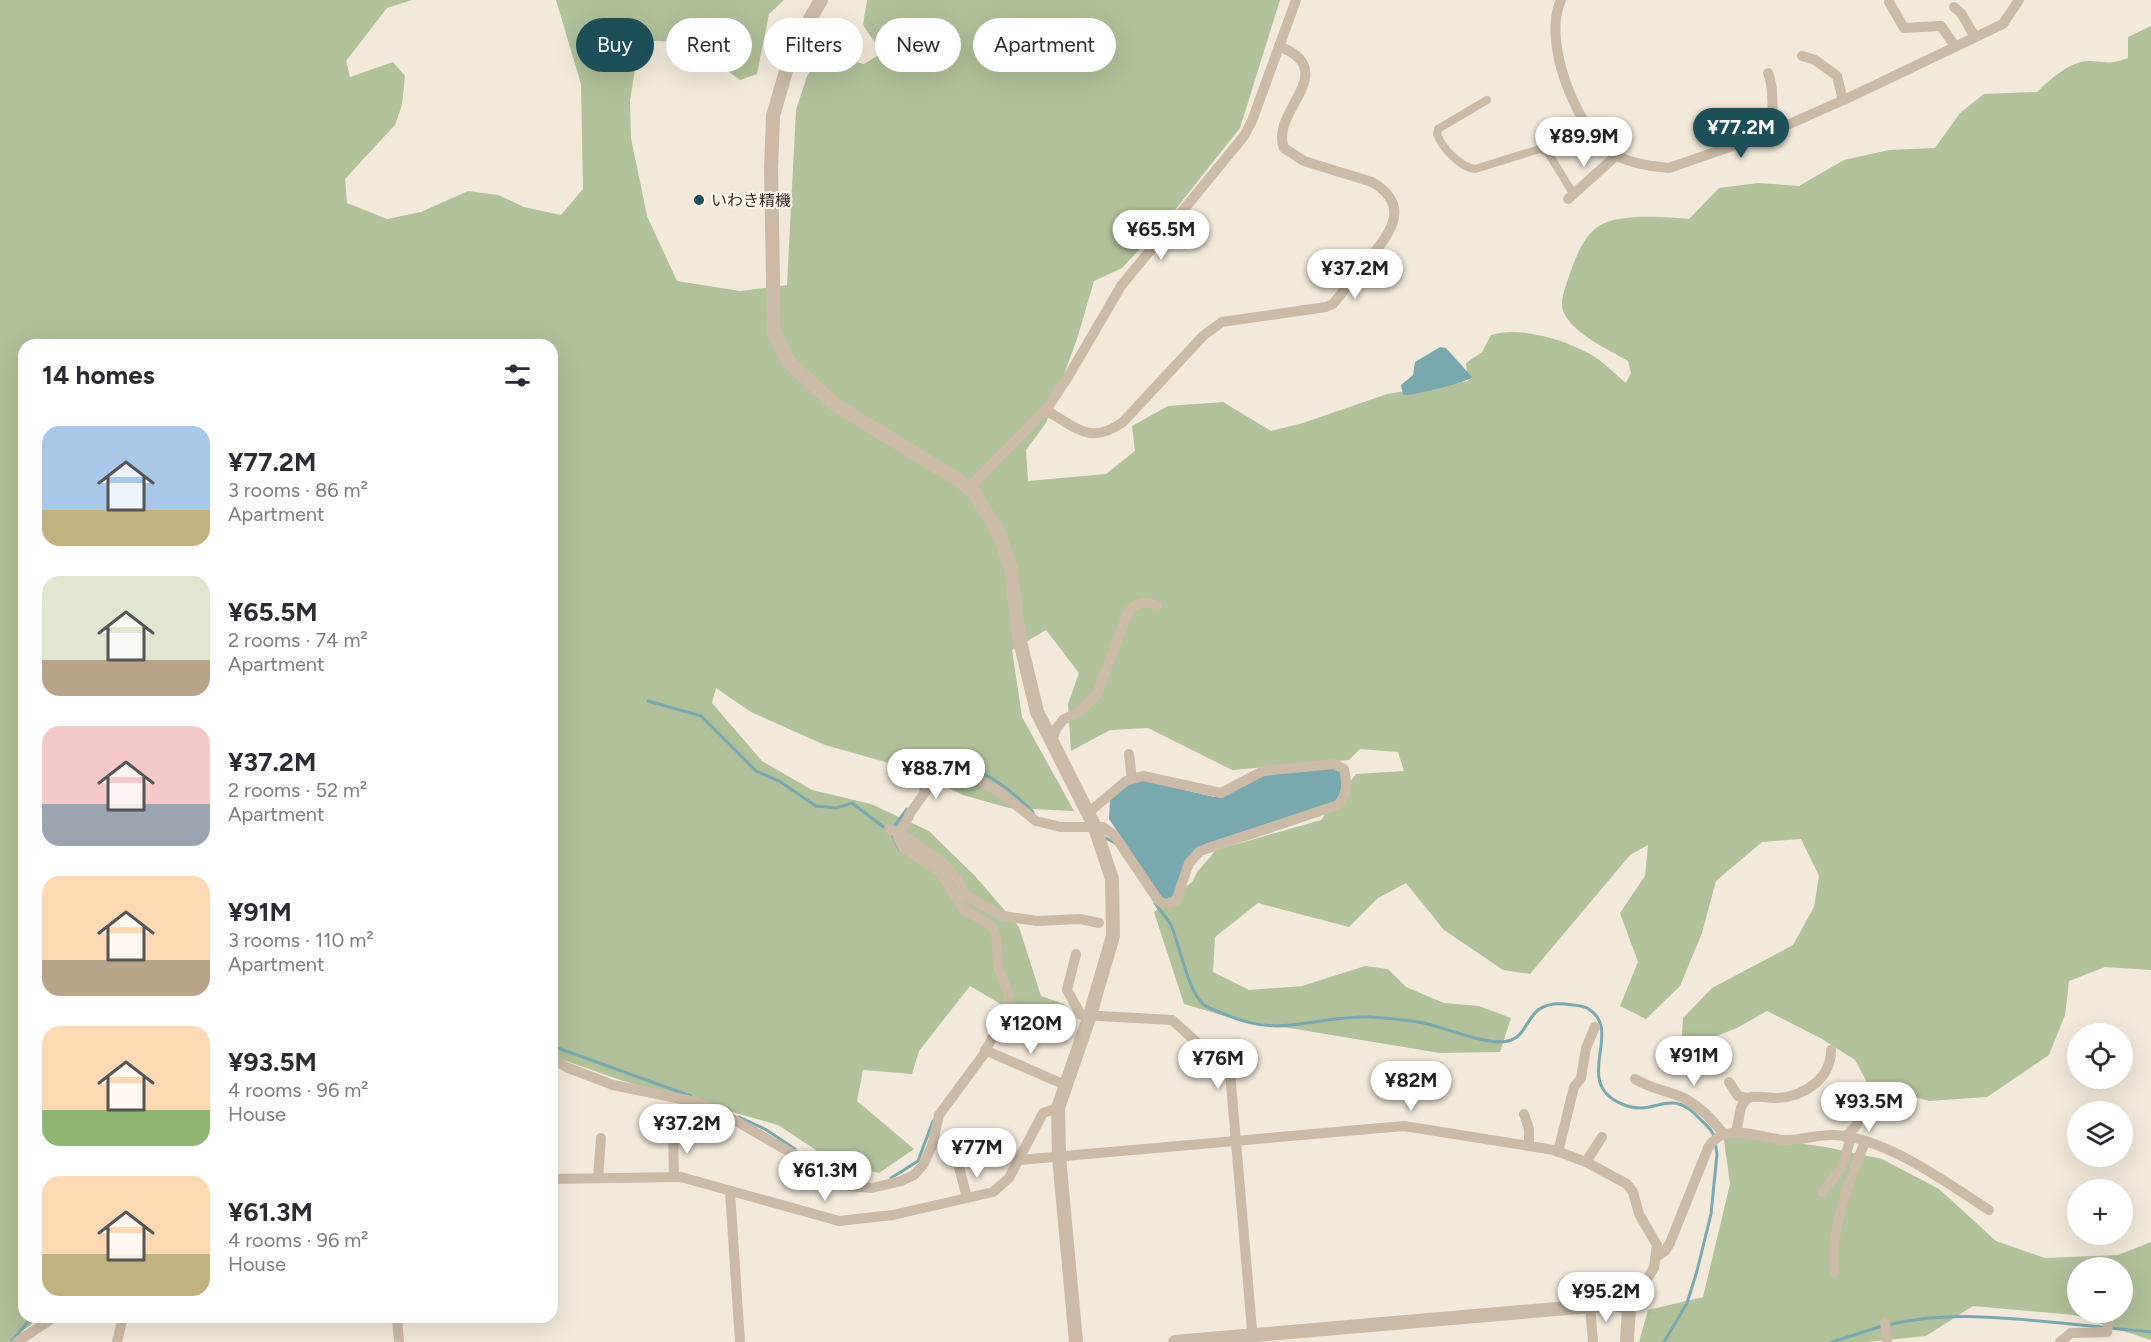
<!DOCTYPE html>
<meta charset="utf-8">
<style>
body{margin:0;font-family:Figtree,"Noto Sans JP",sans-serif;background:#f2f2f3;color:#2b2b33;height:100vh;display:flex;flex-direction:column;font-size:22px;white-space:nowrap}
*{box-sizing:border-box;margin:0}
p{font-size:20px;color:#7c7c81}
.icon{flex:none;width:33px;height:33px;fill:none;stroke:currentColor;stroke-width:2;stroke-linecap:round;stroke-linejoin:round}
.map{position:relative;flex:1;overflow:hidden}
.details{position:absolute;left:18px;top:339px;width:540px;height:984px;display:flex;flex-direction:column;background:#fff;border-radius:18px;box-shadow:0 6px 24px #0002}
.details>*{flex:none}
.guide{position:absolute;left:576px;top:18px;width:570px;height:54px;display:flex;gap:12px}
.buttons{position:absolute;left:2067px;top:1023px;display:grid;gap:12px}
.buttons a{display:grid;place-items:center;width:66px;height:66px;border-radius:50%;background:#fff;box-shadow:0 6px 24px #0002;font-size:30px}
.price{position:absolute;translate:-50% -51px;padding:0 14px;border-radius:21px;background:#fff;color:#222;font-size:20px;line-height:39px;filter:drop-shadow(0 2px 3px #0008)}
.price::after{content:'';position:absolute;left:50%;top:36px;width:18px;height:14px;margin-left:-9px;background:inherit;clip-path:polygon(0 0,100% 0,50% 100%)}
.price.selected{background:#1c4f58;color:#fff}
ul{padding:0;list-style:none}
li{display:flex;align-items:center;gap:18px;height:150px;padding:0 24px}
li span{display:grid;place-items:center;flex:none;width:168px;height:120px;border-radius:18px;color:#555}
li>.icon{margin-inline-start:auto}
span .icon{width:72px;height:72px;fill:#fffc;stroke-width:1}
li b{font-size:26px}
h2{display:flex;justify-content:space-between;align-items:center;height:72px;padding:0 24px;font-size:26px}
.tag{padding:0 21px;border-radius:27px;background:#fff;box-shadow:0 6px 24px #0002;font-size:21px;line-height:54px}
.tag.selected{background:#1c4f58;color:#fff}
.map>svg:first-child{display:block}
.green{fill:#b1c19a;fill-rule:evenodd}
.water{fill:#79a9af}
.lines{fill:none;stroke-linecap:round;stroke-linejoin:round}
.stream{stroke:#79a9af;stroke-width:3}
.pedestrian{stroke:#cabaa6;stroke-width:8}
.minor{stroke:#cabaa6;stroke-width:10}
.tertiary{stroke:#cabaa6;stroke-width:14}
.poi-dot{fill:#1c4f58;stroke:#faf3e7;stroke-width:2}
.labels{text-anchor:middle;stroke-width:4.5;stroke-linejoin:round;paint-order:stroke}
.poi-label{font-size:16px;fill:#362d27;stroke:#faf3e7;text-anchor:start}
</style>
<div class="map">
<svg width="2151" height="1342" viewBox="0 0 2151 1342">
<rect width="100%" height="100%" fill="#f2e9da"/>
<g class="green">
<path d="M 0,0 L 412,0 L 387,8 L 346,61 L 350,77 L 393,62 L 405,76 L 402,105 L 395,125 L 345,179 L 347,203 L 387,219 L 421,212 L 468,191 L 498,195 L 524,207 L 561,215 L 583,189 L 581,84 L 556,0 L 784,0 L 769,14 L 757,74 L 740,80 C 712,59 675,33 639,43 L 630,101 L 631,138 L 647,216 L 677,281 L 740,291 L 787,285 L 796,110 L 807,76 L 824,53 L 864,64 L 882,53 L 863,25 L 867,0 L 1280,0 L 1240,128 L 1167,220 L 1122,268 L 1094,281 L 1077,339 L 1046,423 L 1026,450 L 1028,481 L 1106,474 L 1135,451 L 1132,426 L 1168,406 L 1223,402 L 1271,431 L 1303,423 L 1387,394 L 1468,381 L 1466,363 L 1482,352 L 1491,335 C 1520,326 1563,339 1590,354 C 1603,361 1615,374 1626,383 L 1631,373 L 1628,361 C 1608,349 1577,336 1565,315 C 1558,303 1565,289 1569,276 C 1575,259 1583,236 1599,226 C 1619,213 1666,217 1689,219 L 1719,188 L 1758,183 L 1799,186 L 1844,160 L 1889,150 L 1935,148 L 1960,113 L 1984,94 L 2037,92 C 2050,80 2070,60 2091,61 C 2109,62 2109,65 2128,58 L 2128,37 L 2151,26 L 2151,970 L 2105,967 L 2069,981 L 2065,1015 L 2049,1055 L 1987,1097 L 1929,1101 L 1868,1084 L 1855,1060 L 1822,1039 L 1767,1011 L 1737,1028 L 1681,1050 L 1683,1018 L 1712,988 L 1793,945 L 1814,907 L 1819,876 L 1801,839 L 1762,842 L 1716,881 L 1702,933 L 1680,986 L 1646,1019 L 1620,1006 L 1638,962 L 1620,913 L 1645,876 L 1648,845 L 1630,855 L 1530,974 L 1503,970 L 1444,930 L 1406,883 L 1378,898 L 1349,927 L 1258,903 L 1215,937 L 1213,972 L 1249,990 L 1302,986 L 1365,966 L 1388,969 L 1406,987 L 1444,1003 L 1479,1006 L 1511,1018 L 1500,1052 L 1440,1053 L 1235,1019 L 1184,1004 L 1154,912 L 1192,882 L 1198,871 L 1216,850 L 1321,820 L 1356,774 L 1404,771 L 1398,752 L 1360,749 L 1349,760 L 1232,770 L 1148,728 L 1110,730 L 1071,751 L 1068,704 L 1079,673 L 1046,630 L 1012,650 L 1022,717 L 1074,811 L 1009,808 L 963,795 L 903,767 L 825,745 L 751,712 L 716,688 L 712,703 L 762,761 L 812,790 L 871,804 L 929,831 L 975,876 L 1019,927 L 1041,996 L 1064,1004 L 1066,1029 L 1038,1026 L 970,986 L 919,1051 L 912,1074 L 863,1070 L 857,1101 L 914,1149 L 879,1173 L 834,1162 L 778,1125 L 623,1081 L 552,1056 L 552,345 L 24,345 L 24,1317 L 41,1317 L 8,1342 L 0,1342 Z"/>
<path d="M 1723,1133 L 1826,1147 L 1882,1159 L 1939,1189 L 1996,1241 L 2045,1258 L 2118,1255 L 2151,1242 L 2151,1340 L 2074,1315 L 1973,1306 L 1926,1336 L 1867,1342 L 1639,1342 L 1648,1310 L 1703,1297 L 1730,1184 ZM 2078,1268 L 2122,1268 L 2122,1312 L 2078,1312 Z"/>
</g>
<g class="water">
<path d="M 1440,347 L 1446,348 L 1472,377 C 1466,383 1411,396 1403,395 L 1401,385 L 1413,375 L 1415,362 Z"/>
<polygon points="1334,768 1341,771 1343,789 1335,802 1205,844 1170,901 1161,897 1109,819 1110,799 1128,784 1144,780 1214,797 1264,774"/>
</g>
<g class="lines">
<g class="stream">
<polyline points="648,701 701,716 756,771 779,781 816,806 836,808 852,803 886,829"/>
<path d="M 939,770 L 950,764 C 980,765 1012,791 1033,812"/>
<polyline points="921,789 934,773"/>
<polyline points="893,828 907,809"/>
<polyline points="892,834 899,849"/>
<polyline points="1102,836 1115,843"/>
<path d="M 1155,903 C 1160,911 1167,918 1171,925 C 1180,946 1188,991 1203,1004 C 1209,1009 1217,1011 1224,1014 C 1284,1040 1312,1015 1370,1017 C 1388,1018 1407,1020 1424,1023 C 1446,1028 1488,1046 1508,1041 C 1532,1036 1524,1000 1565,1004 C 1571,1005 1581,1005 1587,1008 C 1626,1030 1570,1082 1622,1104 C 1656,1119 1668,1084 1700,1119 C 1705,1124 1712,1129 1714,1136"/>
<polyline points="552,1046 691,1096"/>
<polyline points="739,1117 765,1129 795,1149"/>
<polyline points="891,1178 918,1161 933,1121"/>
<path d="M 1888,1325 C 1957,1308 2032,1321 2102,1327"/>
<polyline points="2109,1328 2151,1332"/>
<polyline points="11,1342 32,1317"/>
<polyline points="1664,1342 1687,1303 1697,1271 1711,1214 1717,1154 1715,1142"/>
<polyline points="1832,1342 1882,1326"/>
</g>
<path class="pedestrian" d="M 1487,100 L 1438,129 L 1437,134 C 1442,148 1460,167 1475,169 L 1540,149 L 1547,151 L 1574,195"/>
<g class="minor">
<path d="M 1561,0 C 1542,40 1575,124 1608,150 C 1622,162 1652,167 1669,168 L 1767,134 L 1848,98 L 2003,24 L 2019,0"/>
<polyline points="1889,2 1904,28 1941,26 1955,46"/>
<polyline points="1954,7 1961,13 1975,37"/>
<polyline points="1802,56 1815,60 1837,76 1843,100"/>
<path d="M 1768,73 C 1776,91 1769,111 1776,130"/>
<polyline points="1568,199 1617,155"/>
<path d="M 1045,410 C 1077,427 1089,446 1123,422 L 1203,336 L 1222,322 L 1326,307 L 1333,304 C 1344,290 1355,277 1366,263 C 1388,235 1414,207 1372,182 L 1304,161 L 1284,148 C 1269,111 1343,72 1279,46"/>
<polyline points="969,488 1048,407 1068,377 1121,286 1244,136 1252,121 1296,0"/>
<path d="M 1052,740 L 1056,729 L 1063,720 L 1080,711 L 1097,694 L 1128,612 C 1135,603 1147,600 1157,606"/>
<polyline points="1129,754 1132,779"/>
<polyline points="889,829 905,836 942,862 958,880 965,895 1003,916 1037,921 1080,919 1099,923"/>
<polyline points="1076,954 1067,990 1081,1015 1172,1020 1230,1072 1253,1341"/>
<polyline points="985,1050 1065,1085"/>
<path d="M 552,1059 L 566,1067 L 613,1085 L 696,1102 L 729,1117 L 849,1186 L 872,1188 L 901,1181 L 914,1175 L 923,1165 L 932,1146 L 939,1115 L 984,1054 L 1004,1015 L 1009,995 L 998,967 L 996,935 L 992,926 L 964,910 L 940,872 L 902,846 L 898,838 L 911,812 L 937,775 L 959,770 L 1000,792 L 1036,821 L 1061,827 L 1103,827 L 1115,836 L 1158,900 L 1164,904 L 1176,901 L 1189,863 L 1200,851 L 1338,805 C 1348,794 1347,783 1344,769 L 1334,764 L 1263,771 L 1221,793 L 1143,776 L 1126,781 L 1088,813"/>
<path d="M 1635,1079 C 1649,1088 1664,1090 1679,1096 C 1697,1103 1711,1118 1723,1133"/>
<polyline points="1729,1082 1738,1096 1747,1098"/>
<polyline points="1524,1114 1529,1129 1529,1145"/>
<polyline points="673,1133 674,1177"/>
<path d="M 1736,1133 L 1741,1107 L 1747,1098 C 1758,1095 1765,1098 1776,1098 C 1804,1097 1831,1079 1831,1050"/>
<polyline points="1845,1137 1856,1126 1864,1110"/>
<polyline points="1558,1152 1574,1087 1581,1078 1586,1048 1595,1027"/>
<polyline points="1019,1160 1404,1126 1554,1150 1586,1162 1627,1184 1633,1192 1639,1214 1657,1245 1654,1268 1629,1307"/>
<polyline points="1586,1162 1602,1137"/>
<polyline points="959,1167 967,1198"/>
<polyline points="598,1178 601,1138"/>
<polyline points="552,1179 681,1177 839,1221 893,1215 993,1192 1009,1178 1043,1113 1058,1108"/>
<polyline points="730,1191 740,1342"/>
<polyline points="1822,1192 1841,1169 1851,1138"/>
<path d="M 1655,1258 L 1665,1251 L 1670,1243 L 1708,1148 C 1724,1120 1759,1138 1784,1140 C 1801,1141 1817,1134 1834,1135 C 1885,1137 1947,1183 1989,1210"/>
<path d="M 1835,1272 C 1828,1235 1851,1176 1865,1142"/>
<polyline points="2122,1295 2132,1294"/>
<polyline points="1590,1306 1593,1342"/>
<polyline points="397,1317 399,1342"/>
<polyline points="1885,1322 1887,1342"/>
<polyline points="17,1342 54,1317"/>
<polyline points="117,1342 123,1317"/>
<polyline points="2060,1342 2071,1333 2107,1332 2110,1312"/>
</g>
<g class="tertiary">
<polyline points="821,0 792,50 773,116 771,169 774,333 789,362 834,404 955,478 974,492 999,534 1011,569 1019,637 1037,712 1094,825 1112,879 1113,936 1089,1018 1058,1108 1059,1157 1076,1342"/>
<polyline points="1175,1342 1614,1304 1629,1307 1627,1342"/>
</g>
</g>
<circle class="poi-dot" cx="699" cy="200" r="6"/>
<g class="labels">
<g class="poi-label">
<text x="711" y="206">いわき精機</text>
</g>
</g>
</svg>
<div class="buttons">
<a><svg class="icon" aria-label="locate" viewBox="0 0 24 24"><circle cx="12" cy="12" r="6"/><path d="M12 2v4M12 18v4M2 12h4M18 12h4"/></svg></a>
<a><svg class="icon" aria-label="layers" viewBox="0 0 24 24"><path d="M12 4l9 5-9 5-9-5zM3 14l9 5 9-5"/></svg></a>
<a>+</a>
<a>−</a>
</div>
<b class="price selected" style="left:1741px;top:159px">¥77.2M</b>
<b class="price" style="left:1584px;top:168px">¥89.9M</b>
<b class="price" style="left:1161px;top:261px">¥65.5M</b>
<b class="price" style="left:1355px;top:300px">¥37.2M</b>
<b class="price" style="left:936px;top:800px">¥88.7M</b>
<b class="price" style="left:1031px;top:1055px">¥120M</b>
<b class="price" style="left:1694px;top:1087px">¥91M</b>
<b class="price" style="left:1218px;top:1090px">¥76M</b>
<b class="price" style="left:1411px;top:1112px">¥82M</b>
<b class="price" style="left:1869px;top:1133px">¥93.5M</b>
<b class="price" style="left:687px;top:1155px">¥37.2M</b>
<b class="price" style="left:977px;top:1179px">¥77M</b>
<b class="price" style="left:825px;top:1202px">¥61.3M</b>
<b class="price" style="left:1606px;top:1323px">¥95.2M</b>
<div class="guide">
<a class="tag selected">Buy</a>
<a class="tag">Rent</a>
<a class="tag">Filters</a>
<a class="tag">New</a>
<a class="tag">Apartment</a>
</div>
<section class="details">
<h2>14 homes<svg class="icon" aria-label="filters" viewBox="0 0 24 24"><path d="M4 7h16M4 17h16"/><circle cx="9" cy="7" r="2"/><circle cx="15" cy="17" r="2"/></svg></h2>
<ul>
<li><span style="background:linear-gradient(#a9c7e8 70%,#c2b280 0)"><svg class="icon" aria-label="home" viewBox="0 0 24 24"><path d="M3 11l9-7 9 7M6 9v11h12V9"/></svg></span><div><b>¥77.2M</b><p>3 rooms · 86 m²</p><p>Apartment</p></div></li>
<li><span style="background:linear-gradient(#dfe7d0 70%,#b9a48a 0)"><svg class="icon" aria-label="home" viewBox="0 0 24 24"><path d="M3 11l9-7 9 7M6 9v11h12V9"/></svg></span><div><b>¥65.5M</b><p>2 rooms · 74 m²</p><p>Apartment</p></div></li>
<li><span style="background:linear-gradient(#f6c9c9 65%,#9aa5b1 0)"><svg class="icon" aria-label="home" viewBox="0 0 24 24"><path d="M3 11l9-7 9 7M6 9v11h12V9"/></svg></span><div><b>¥37.2M</b><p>2 rooms · 52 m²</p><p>Apartment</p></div></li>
<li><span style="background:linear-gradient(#ffd9b3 70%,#b9a48a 0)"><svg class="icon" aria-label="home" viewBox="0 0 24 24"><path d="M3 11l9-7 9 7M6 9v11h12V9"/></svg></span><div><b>¥91M</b><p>3 rooms · 110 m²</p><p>Apartment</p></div></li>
<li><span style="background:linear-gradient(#ffd9b3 70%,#8fb573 0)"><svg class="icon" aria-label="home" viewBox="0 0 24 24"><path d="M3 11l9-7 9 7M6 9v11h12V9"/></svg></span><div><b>¥93.5M</b><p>4 rooms · 96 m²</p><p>House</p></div></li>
<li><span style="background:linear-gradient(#ffd9b3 65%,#c2b280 0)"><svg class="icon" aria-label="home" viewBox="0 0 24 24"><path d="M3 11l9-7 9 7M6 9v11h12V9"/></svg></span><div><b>¥61.3M</b><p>4 rooms · 96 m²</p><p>House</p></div></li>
</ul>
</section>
</div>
